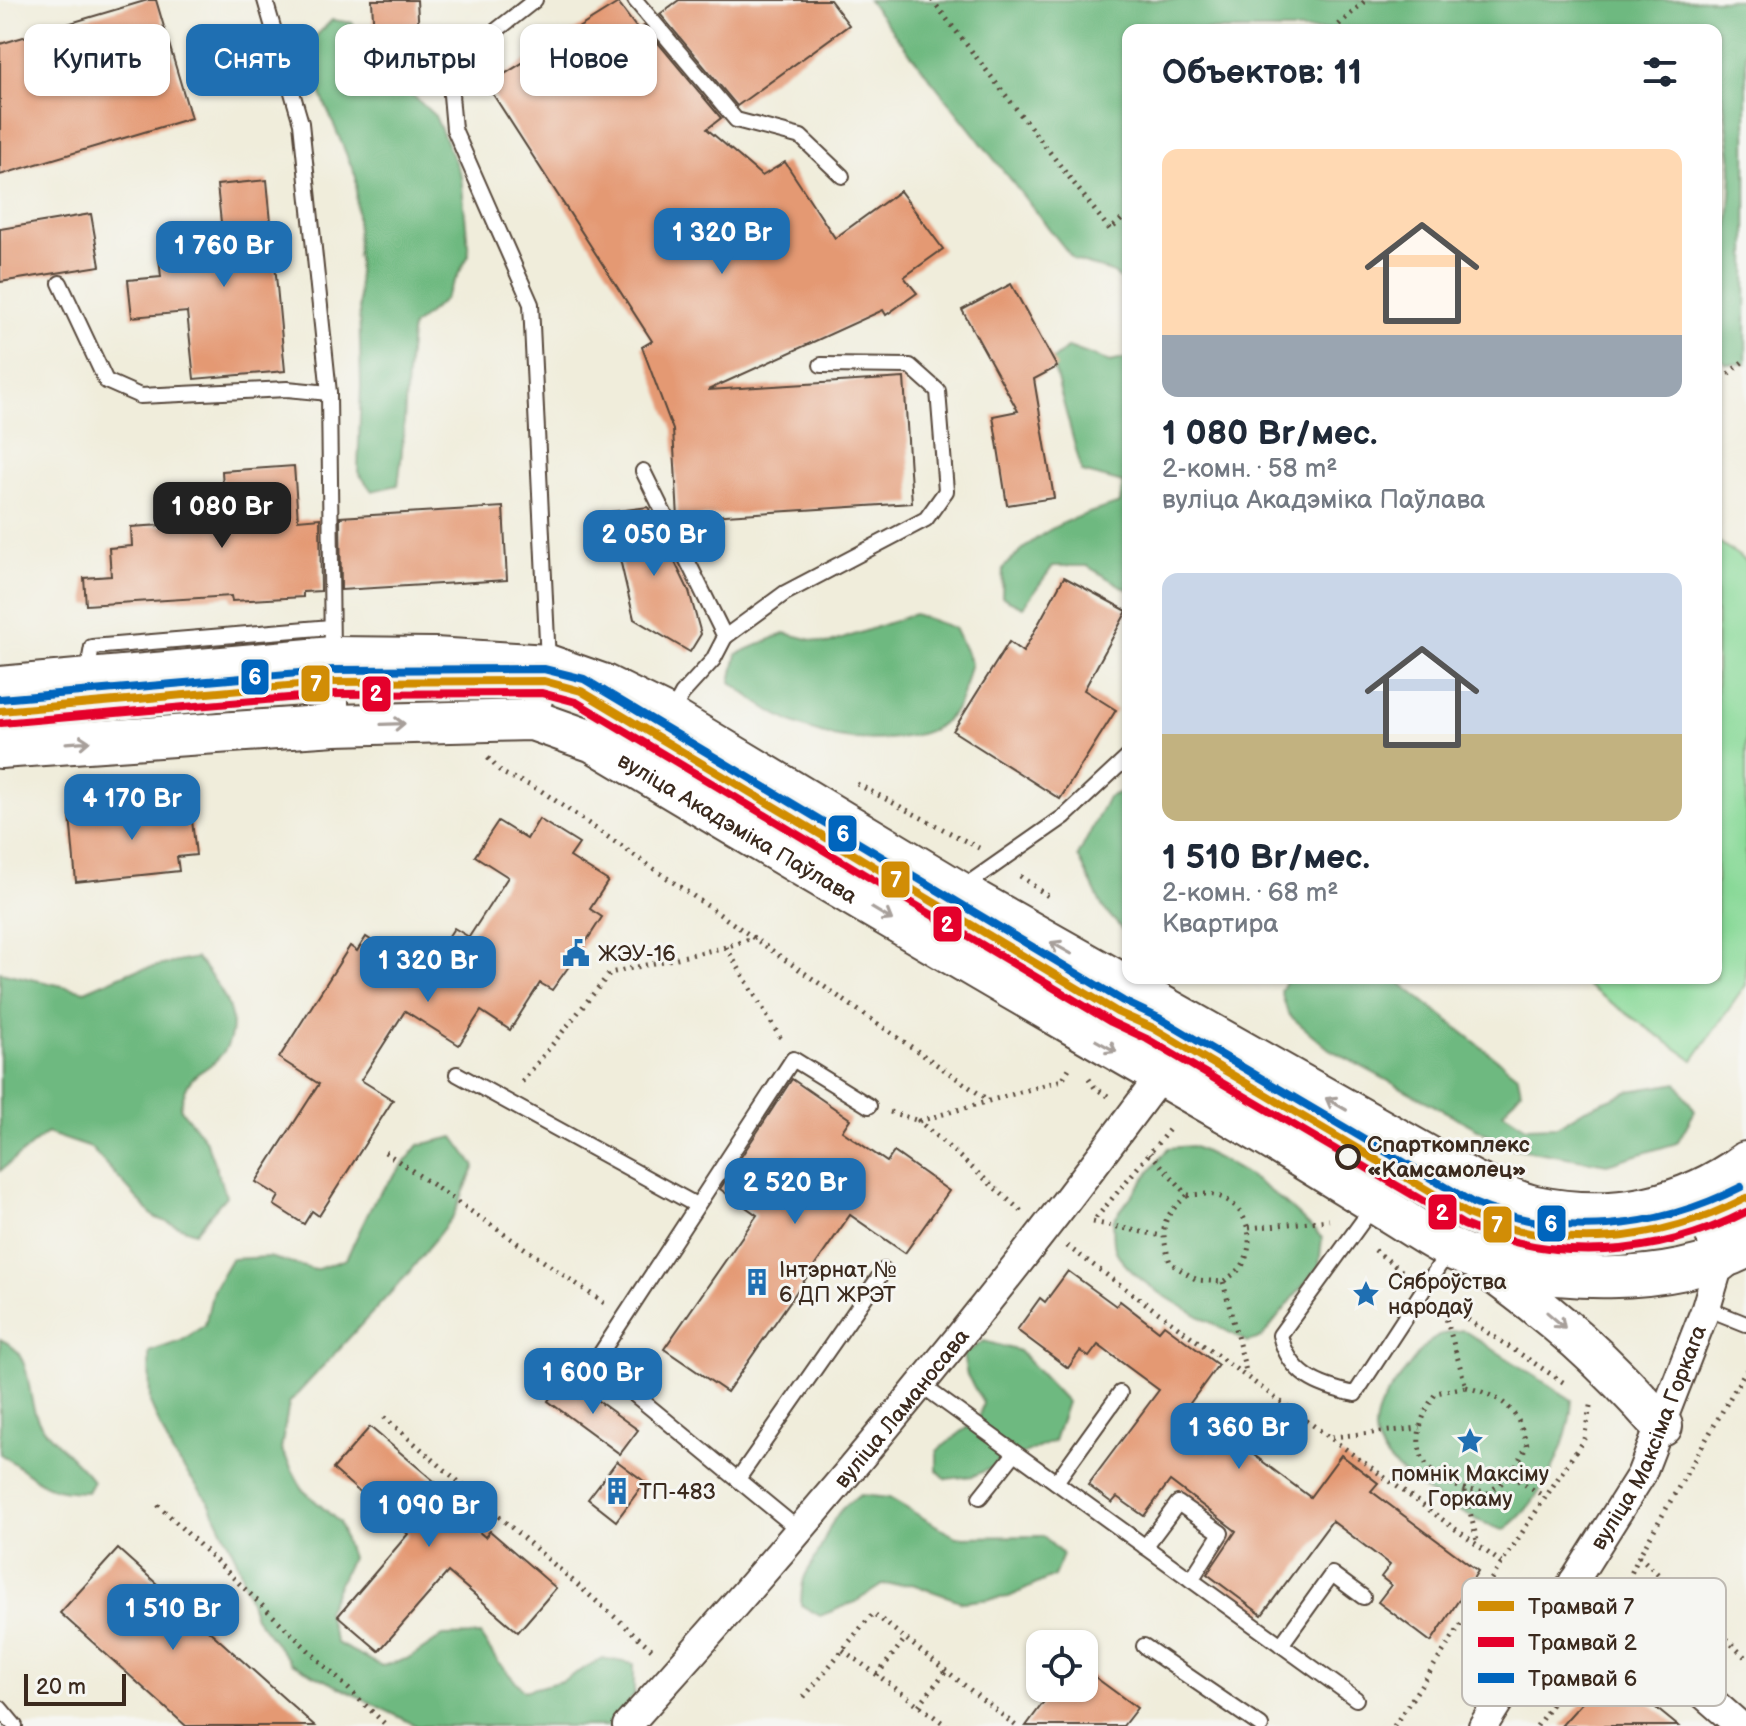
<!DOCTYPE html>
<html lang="ru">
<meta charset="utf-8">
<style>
body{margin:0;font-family:"Balsamiq Sans",sans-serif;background:#f2f2f3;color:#1f2937;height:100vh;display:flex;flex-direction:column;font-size:30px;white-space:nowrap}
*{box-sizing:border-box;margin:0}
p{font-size:26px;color:#747a83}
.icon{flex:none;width:44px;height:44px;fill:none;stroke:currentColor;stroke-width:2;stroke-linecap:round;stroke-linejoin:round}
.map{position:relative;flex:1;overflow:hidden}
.drawer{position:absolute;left:1122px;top:24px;width:600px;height:960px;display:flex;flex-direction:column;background:#fff;border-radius:16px;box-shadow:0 2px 6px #0004}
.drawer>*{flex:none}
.banner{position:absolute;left:24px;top:24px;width:760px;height:72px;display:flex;gap:16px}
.fabs{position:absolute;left:1026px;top:1630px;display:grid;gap:16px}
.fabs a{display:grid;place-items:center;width:72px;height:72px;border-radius:16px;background:#fff;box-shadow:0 2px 6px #0004;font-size:40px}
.scale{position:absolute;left:24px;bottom:20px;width:102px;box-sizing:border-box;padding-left:8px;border:4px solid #3b2a1e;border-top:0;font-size:22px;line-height:28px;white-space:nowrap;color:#3b2a1e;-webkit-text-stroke:6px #f6f6f2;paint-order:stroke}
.price{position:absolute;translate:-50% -68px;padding:0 18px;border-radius:16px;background:#1f6fb2;color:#fff;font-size:26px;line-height:52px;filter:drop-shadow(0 2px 4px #0008)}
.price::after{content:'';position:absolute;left:50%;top:48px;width:24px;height:18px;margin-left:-12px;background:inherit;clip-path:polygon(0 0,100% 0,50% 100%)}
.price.current{background:#222;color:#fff}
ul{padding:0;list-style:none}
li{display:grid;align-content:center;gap:16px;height:424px;padding:0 40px}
li span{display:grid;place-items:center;height:248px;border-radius:16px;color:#555}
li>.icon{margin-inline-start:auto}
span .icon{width:144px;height:144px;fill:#fffc;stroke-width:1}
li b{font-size:34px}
h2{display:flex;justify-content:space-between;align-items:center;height:96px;padding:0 40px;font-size:34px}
.pill{padding:0 28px;border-radius:16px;background:#fff;box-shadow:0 2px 6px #0004;font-size:28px;line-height:72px}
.pill.current{background:#1f6fb2;color:#fff}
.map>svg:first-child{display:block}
.green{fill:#89d998;stroke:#62825b;stroke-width:2}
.forest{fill:#6eb980;stroke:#54724f;stroke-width:2}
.building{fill:#e49973}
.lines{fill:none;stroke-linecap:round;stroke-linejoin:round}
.service-casing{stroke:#56473a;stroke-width:18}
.minor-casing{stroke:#56473a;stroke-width:32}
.secondary-casing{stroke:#56473a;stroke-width:44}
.path{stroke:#56473a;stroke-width:5;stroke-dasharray:2 6;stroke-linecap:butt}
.service{stroke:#fff;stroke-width:14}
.minor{stroke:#fff;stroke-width:28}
.secondary{stroke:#fff;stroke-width:40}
.tram-1-casing{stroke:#f6f6f2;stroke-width:14}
.tram-2-casing{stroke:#f6f6f2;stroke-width:14}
.tram-3-casing{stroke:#f6f6f2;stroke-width:14}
.tram-1{stroke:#d18d06;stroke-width:8}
.tram-2{stroke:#e4002b;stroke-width:8}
.tram-3{stroke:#0065bd;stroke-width:8}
.oneway{stroke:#a79f9a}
.stop-dot{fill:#f6f6f2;stroke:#3b2a1e;stroke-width:4}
.labels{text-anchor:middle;stroke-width:6;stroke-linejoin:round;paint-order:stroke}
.street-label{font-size:22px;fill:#3b2a1e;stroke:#f6f6f2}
.poi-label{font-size:22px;fill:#3b2a1e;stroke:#f6f6f2;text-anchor:start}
.stop-label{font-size:22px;font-weight:bold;fill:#3b2a1e;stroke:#f6f6f2;text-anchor:start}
.key{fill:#f6f6f2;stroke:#beb9b2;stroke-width:2}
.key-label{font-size:22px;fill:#3b2a1e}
.line-badge{stroke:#f6f6f2;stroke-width:3}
.badge-label{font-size:22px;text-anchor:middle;font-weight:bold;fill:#fff}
</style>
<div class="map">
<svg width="1746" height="1726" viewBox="0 0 1746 1726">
<rect width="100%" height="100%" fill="#f6f6f2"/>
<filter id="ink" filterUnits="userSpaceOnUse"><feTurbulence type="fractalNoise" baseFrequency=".0125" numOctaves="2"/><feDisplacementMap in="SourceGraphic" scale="16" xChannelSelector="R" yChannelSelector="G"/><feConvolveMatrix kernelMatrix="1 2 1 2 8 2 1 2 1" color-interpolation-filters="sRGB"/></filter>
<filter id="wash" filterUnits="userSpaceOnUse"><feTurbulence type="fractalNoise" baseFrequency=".006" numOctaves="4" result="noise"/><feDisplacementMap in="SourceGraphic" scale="32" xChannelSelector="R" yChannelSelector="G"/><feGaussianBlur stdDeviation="1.8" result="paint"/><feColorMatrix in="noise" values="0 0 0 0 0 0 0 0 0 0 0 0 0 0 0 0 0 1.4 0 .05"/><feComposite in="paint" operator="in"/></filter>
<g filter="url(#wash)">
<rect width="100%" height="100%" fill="#f0eddb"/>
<polygon class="green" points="1716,540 1746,561 1746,985 1693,1060 1576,978 1716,978"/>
<g class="forest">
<path d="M 868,0 L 1746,0 L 1746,364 L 1726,364 L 1716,354 C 1716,293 1732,231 1732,170 C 1731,146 1726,121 1723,97 L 1716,87 L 1716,30 L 1128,30 L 1128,288 L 1114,273 L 1074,260 Z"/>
<path d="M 332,20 L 353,23 L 369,55 L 435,116 L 461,176 L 469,255 L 444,300 L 412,327 C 404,380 406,432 398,485 L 372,491 L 358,472 L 361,385 L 356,177 L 312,73 L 313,39 Z"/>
<path d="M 1068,347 L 1110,362 L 1128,358 L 1128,590 L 1087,566 L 1053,566 L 1023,607 L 1002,597 L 1003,568 C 1043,527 1066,520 1120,503 L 1123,483 L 1082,472 L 1052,361 Z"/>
<path d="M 914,614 L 954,628 L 971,663 C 966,678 962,704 951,715 C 936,732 917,736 896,738 C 832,747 779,723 731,682 L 737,654 L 785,633 L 828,644 Z"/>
<polygon points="1128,789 1128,936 1103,908 1078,856 1108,797"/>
<path d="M 196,958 C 217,982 246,1018 224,1051 C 204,1079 191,1062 180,1108 L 206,1141 L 226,1196 L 195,1232 L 155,1218 L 91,1148 L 47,1133 L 0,1171 L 0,972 L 85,991 L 129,972 Z"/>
<polygon points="1288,978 1394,978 1518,1076 1521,1091 1503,1112 1526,1127 1557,1126 1585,1109 1630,1091 1677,1083 1695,1111 1677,1143 1607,1164 1513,1148 1329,1049 1288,1014 1281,991"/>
<polygon points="454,1137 475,1166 453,1216 406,1276 289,1403 281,1449 303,1490 339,1522 351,1558 326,1611 336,1643 382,1666 410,1658 443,1636 480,1635 498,1662 524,1691 562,1681 602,1658 634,1664 634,1695 611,1726 417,1726 291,1663 255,1617 236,1558 209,1502 172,1453 150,1403 149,1352 181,1341 205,1325 213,1290 231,1259 269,1257 315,1270 346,1259 375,1199 419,1145"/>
<path d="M 1192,1146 C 1251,1173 1276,1192 1322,1238 L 1319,1266 L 1261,1338 L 1247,1342 C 1212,1322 1134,1287 1116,1251 C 1112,1243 1114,1229 1113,1220 L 1168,1148 Z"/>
<path d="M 1463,1330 L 1572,1400 C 1569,1446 1541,1503 1504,1530 C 1471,1521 1372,1469 1375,1429 C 1376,1405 1392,1388 1406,1370 C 1424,1346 1432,1333 1463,1330 Z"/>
<path d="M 0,1339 C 36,1355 24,1393 38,1420 C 46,1436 80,1463 93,1481 L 87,1492 C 37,1492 38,1477 0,1454 Z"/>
<polygon points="984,1341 1019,1351 1067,1402 1054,1441 973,1476 946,1479 937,1470 937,1451 979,1418 983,1403 967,1375 963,1355"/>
<path d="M 861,1495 L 889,1498 L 956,1537 L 1043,1536 L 1063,1555 L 1054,1576 L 1009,1597 L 963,1602 L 912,1584 L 882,1585 L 855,1602 L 820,1616 L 801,1605 C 802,1567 808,1577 821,1547 C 832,1523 836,1508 861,1495 Z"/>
</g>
<g id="blocks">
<g class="building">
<polygon points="148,0 156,0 191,118 0,175 0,44"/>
<polygon points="372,0 417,0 420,52 375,55"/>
<polygon points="679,0 830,0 849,25 737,106 660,14"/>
<polygon points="618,3 638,30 644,26 721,118 707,129 762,176 785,162 835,238 900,191 943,249 904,277 917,293 886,315 883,310 708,390 904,378 912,503 678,518 673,430 642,347 652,341 487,85"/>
<polygon points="267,180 285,371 194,379 187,312 132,317 128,280 161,277 158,247 223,241 217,185"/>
<polygon points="91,214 100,266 0,282 0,229"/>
<polygon points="1011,284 1057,367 1034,379 1054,498 1007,505 993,416 1018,411 962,310"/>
<polygon points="294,466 298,520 320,518 321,591 303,592 303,597 232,601 231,596 86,605 84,578 111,576 109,548 132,546 131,527 225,521 222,471"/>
<polygon points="503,507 507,580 341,590 340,517"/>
<polygon points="648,507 689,591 701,634 690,652 634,619 609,512"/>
<polygon points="1064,577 1127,611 1084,690 1116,710 1060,799 953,731 1009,642 1023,652"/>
<polygon points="190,803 196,855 177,857 179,871 76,882 70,816"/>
<polygon points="539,819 579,844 570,857 608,881 590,909 602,917 582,948 552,990 540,983 510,1030 481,1011 459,1045 405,1011 361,1080 393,1100 319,1216 312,1211 304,1224 274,1205 279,1196 256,1182 319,1084 279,1058 350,946 357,951 366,937 424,975 454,928 469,937 508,877 475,856 498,821 527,839"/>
<polygon points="792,1079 850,1119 842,1131 887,1162 894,1152 949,1191 905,1253 850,1215 727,1392 664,1349 757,1215 720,1189"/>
<polygon points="1068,1271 1116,1306 1120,1301 1159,1331 1164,1325 1218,1365 1188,1406 1310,1497 1341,1455 1378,1483 1371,1491 1478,1571 1431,1642 1378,1602 1391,1585 1381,1577 1390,1565 1332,1521 1262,1615 1207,1574 1236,1531 1170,1481 1144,1516 1117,1497 1112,1503 1088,1485 1159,1390 1098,1345 1089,1357 1080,1351 1068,1368 1017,1330 1040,1298 1045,1302"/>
<polygon points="565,1377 638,1430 620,1454 548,1401"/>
<polygon points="370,1427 440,1486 434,1493 485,1537 490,1531 556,1588 518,1632 448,1572 379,1651 338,1616 408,1534 333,1469"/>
<polygon points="617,1461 645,1482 616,1521 588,1499"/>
<polygon points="118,1549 315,1726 186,1726 60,1613"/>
<polygon points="1084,1669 1137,1708 1123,1726 1026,1726 1054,1688 1084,1688"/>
<polygon points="1606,1676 1629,1686 1678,1726 1561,1726"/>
</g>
</g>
</g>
<g filter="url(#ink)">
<use href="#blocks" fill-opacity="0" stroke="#56473a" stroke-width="2"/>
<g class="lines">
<g class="service-casing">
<g id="service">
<polyline points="265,0 301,123 329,393 332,653"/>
<polyline points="535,0 465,55 451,95 454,129 531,304 548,662"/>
<polyline points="635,0 736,120 801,137 842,176"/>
<polyline points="60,283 106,381 140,396 287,389 329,393"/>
<polyline points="725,637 785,593 926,519 946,491 938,391 910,366 821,365"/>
<polyline points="87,674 92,647 331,627"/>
<polyline points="641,769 682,694 713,660 725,637 643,471"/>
<polyline points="962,888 1065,816 1128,757"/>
<polyline points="457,1074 696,1205"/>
<path d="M 1375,1204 L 1280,1335 C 1290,1375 1317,1386 1355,1394 L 1448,1252"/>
<polyline points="1706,1308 1746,1324"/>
<polyline points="920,1384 1356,1699"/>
<polyline points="738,1479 884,1270"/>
<polyline points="1056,1482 1120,1393"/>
<polyline points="980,1497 1015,1453"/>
<polyline points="799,1530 595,1362 793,1059 869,1106"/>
<polyline points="1145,1547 1178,1503 1221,1533 1191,1580"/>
<polyline points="1281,1645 1332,1574 1363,1597"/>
<polyline points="1144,1646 1261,1726"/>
<polyline points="0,1708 15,1726"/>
</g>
</g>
<g class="minor-casing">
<g id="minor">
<polyline points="332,657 335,725"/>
<polyline points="532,720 548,665"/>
<polyline points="1574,1581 1740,1726"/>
<path id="s1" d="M 627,1726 C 829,1503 1020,1270 1197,1026"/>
<path id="s2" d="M 1483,1726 L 1641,1475 L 1706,1308 L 1720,1261 L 1693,1192"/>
</g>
</g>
<g class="secondary-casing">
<g id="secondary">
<path d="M 0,687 L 332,657 L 434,658 L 548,665 L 602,684 L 669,717 L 958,891 L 1472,1181 C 1492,1189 1514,1202 1535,1206 C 1610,1222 1684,1208 1746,1162"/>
<path id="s3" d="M 0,748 L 335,725 L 532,720 L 594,742 C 805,868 1016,993 1230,1115 C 1282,1145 1334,1178 1386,1210 C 1413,1226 1441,1247 1471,1257 C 1555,1284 1666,1287 1746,1248"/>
<polyline points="1720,1261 1746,1196"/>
<path d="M 1484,1266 C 1552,1314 1607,1363 1662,1426"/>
</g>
</g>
<g class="path">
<polyline points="932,0 1110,230 1128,214"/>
<polyline points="1333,30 1366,0"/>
<polyline points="1716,384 1746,359"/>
<polyline points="488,758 502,773 540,790 988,1100"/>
<polyline points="857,784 979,848"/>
<polyline points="1020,876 1048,896"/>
<polyline points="726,947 781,1039"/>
<polyline points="1089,1079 1095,1088 1108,1096"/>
<polyline points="522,1082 610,973 726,947 755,937"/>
<polyline points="890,1112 919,1121"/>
<polyline points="385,1152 607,1305"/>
<polyline points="1150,1153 1188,1195"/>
<path d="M 1188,1195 C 1196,1195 1206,1193 1214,1195 C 1246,1202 1258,1239 1242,1266 C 1238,1272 1229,1277 1223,1282 L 1197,1280 L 1170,1263 C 1160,1228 1160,1219 1188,1195 Z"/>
<polyline points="1021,1211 919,1121 1062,1080 1071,1065"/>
<polyline points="1096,1218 1172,1126"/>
<polyline points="1093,1222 1162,1236"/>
<polyline points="1249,1228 1329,1220"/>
<polyline points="1067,1246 1502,1563"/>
<polyline points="1375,1250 1408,1276"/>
<polyline points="1223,1282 1247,1375"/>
<polyline points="1441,1302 1566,1384"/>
<polyline points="1442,1304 1466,1387"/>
<path d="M 1466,1387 C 1504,1398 1517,1407 1527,1445 L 1511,1476 L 1488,1493 C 1424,1487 1399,1448 1436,1393 Z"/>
<polyline points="384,1417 655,1652"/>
<polyline points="1332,1437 1420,1428"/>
<polyline points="1511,1476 1545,1497"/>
<polyline points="1465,1491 1478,1545"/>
<polyline points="158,1505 387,1726"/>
<polyline points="1639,1556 1746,1658"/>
<polyline points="1625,1587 1639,1556 1746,1370"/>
<polyline points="843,1650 947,1726"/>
<polyline points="877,1675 905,1639"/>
<polyline points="804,1697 873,1613 1016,1726"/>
<polyline points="919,1705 946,1671"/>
<polyline points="1394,1726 1584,1439 1591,1401"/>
<polyline points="1537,1726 1595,1641"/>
</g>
<use href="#service" class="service"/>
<use href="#minor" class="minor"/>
<use href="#secondary" class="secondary"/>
<g class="tram-1-casing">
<path id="tram-1" d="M 0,711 L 333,682 L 544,681 L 581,691 L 1117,1012 L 1153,1028 L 1468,1214 C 1559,1253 1659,1243 1746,1198"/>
</g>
<g class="tram-2-casing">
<path id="tram-2" d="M 1,723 L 334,694 L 542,693 L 576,702 L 1111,1022 L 1147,1039 L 1464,1225 C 1554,1264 1658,1257 1746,1212"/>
</g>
<g class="tram-3-casing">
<path id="tram-3" d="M 0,699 L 333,670 L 544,669 L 584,679 L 1123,1001 L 1159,1018 L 1473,1203 C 1560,1240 1657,1230 1741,1187"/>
</g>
<use href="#tram-1" class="tram-1"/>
<use href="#tram-2" class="tram-2"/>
<use href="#tram-3" class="tram-3"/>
</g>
<defs><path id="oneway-shaft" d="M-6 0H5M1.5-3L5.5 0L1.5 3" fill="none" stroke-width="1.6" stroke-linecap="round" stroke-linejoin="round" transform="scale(2)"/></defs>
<g class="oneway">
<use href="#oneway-shaft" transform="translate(393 724) rotate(-2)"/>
<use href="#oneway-shaft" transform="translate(78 742) rotate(-4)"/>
<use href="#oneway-shaft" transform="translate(882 914) rotate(31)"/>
<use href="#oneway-shaft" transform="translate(1061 948) rotate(-151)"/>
<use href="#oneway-shaft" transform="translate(1106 1046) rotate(29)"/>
<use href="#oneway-shaft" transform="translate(1336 1104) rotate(-150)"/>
<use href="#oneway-shaft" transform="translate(1556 1320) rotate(41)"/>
</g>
</g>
<defs>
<g id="civic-bare" transform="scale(2.16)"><path d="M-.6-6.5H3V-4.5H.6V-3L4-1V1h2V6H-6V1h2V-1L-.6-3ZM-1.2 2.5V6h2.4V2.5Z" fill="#1f6fb2" stroke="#f6f6f2" stroke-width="2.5" paint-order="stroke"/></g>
<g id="building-bare" transform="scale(2.16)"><path d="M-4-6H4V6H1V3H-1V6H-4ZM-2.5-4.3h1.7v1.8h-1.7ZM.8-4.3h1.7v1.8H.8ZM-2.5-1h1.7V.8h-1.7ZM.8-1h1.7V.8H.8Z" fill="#1f6fb2" stroke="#f6f6f2" stroke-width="2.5" paint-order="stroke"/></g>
<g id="sight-bare" transform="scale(2.16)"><path d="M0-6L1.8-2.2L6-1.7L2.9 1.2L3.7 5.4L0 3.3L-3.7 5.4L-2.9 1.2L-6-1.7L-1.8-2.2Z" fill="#1f6fb2" stroke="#f6f6f2" stroke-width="2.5" paint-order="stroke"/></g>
</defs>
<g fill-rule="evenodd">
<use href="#civic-bare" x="576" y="953"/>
<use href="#building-bare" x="757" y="1282"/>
<use href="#sight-bare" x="1366" y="1294"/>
<use href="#sight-bare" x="1470" y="1441"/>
<use href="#building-bare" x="617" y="1491"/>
</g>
<circle class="stop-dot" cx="1348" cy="1157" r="11"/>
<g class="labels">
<g class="street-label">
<text dy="8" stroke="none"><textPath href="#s3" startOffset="766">вуліца Акадэміка Паўлава</textPath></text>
<text dy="8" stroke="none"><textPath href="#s1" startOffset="420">вуліца Ламаносава</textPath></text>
<text dy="8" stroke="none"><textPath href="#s2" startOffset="334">вуліца Максіма Горкага</textPath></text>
</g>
<g class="poi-label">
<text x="598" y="961">ЖЭУ-16</text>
<text x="779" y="1277">Інтэрнат №<tspan x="779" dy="25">6 ДП ЖРЭТ</tspan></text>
<text x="1388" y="1289">Сяброўства<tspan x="1388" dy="25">народаў</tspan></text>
<text x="1470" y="1481" text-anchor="middle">помнік Максіму<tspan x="1470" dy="25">Горкаму</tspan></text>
<text x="639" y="1499">ТП-483</text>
</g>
<g class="stop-label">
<text x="1367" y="1152">Спарткомплекс<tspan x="1367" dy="25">«Камсамолец»</tspan></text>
</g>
</g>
<rect x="1462" y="1578" width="264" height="128" rx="12" class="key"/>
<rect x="1478" y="1601" width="36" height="10" fill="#d18d06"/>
<rect x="1478" y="1637" width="36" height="10" fill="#e4002b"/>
<rect x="1478" y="1673" width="36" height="10" fill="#0065bd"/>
<g class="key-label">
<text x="1528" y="1614">Трамвай 7</text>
<text x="1528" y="1650">Трамвай 2</text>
<text x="1528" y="1686">Трамвай 6</text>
</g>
<g class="line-badge">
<rect x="240" y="658" width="30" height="38" rx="8" fill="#0065bd"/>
<rect x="300" y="664" width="31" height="39" rx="8" fill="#d18d06"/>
<rect x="361" y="675" width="31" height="38" rx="8" fill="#e4002b"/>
<rect x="827" y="814" width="31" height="39" rx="8" fill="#0065bd"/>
<rect x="880" y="860" width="31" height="39" rx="8" fill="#d18d06"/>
<rect x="932" y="905" width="31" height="38" rx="8" fill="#e4002b"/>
<rect x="1427" y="1193" width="31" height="38" rx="8" fill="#e4002b"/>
<rect x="1536" y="1204" width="31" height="39" rx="8" fill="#0065bd"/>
<rect x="1482" y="1205" width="31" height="39" rx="8" fill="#d18d06"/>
</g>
<g class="badge-label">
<text x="255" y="684">6</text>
<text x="316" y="691">7</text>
<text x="376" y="701">2</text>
<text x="843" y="841">6</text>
<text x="896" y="887">7</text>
<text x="947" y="932">2</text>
<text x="1442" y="1220">2</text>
<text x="1551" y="1231">6</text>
<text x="1497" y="1232">7</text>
</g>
</svg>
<div class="fabs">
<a><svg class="icon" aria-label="locate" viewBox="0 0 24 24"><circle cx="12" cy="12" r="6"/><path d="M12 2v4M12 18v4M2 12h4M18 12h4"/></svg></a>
</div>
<div class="scale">20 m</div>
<b class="price" style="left:722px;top:276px">1 320 Br</b>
<b class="price" style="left:224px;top:289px">1 760 Br</b>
<b class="price current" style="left:222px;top:550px">1 080 Br</b>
<b class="price" style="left:654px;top:578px">2 050 Br</b>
<b class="price" style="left:132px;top:842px">4 170 Br</b>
<b class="price" style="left:428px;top:1004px">1 320 Br</b>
<b class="price" style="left:795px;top:1226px">2 520 Br</b>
<b class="price" style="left:593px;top:1416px">1 600 Br</b>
<b class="price" style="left:1239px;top:1471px">1 360 Br</b>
<b class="price" style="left:429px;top:1549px">1 090 Br</b>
<b class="price" style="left:173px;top:1652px">1 510 Br</b>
<div class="banner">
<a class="pill">Купить</a>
<a class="pill current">Снять</a>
<a class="pill">Фильтры</a>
<a class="pill">Новое</a>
</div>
<section class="drawer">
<h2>Объектов: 11<svg class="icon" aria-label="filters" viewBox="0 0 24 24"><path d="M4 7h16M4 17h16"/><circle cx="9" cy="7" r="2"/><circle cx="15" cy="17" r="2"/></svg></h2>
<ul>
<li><span style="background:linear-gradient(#ffd9b3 75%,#9aa5b1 0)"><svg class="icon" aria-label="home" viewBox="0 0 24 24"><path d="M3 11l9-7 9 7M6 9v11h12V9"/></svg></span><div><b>1 080 Br/мес.</b><p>2-комн. · 58 m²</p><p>вуліца Акадэміка Паўлава</p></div></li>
<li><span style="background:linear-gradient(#c9d6e8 65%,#c2b280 0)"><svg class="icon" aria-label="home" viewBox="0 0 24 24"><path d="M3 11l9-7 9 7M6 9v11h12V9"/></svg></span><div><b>1 510 Br/мес.</b><p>2-комн. · 68 m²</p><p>Квартира</p></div></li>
</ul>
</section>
</div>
